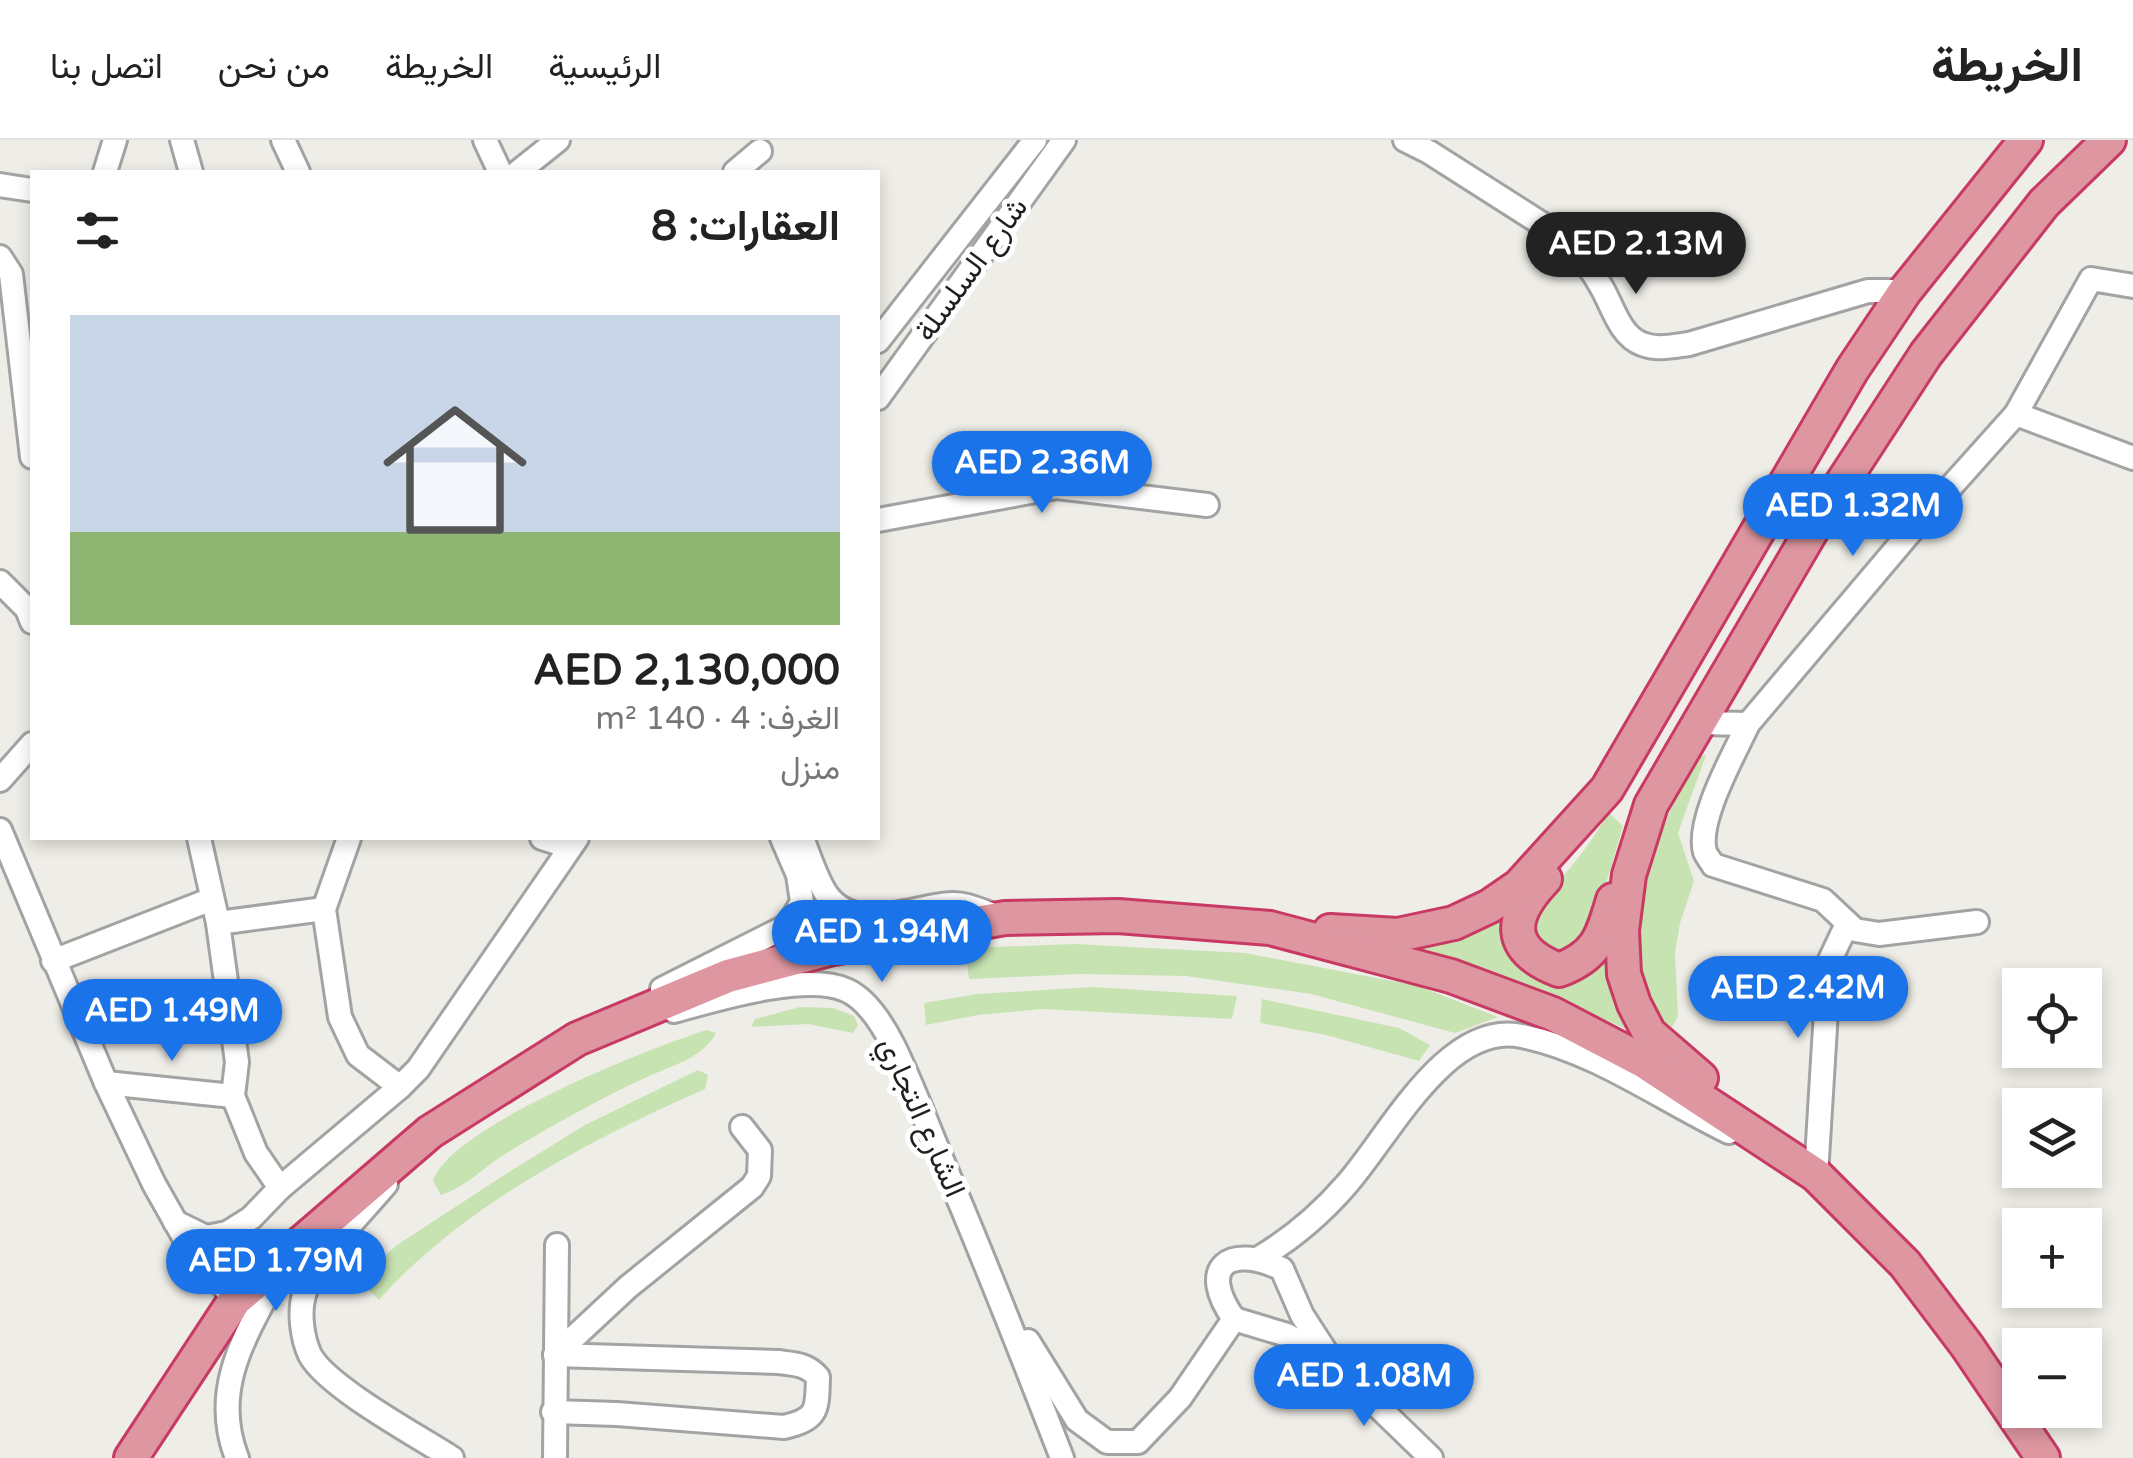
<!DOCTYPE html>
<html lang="ar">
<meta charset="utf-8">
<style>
body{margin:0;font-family:"Varela Round",Vazirmatn,sans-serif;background:#f2f2f2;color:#222;direction:rtl;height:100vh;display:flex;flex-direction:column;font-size:38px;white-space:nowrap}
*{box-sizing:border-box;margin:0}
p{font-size:32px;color:#767676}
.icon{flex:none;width:55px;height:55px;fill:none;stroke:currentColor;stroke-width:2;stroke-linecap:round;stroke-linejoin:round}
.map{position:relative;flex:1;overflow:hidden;direction:ltr}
.details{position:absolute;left:30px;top:30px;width:850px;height:670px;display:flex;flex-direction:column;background:#fff;border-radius:0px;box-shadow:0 5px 15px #0003;direction:rtl}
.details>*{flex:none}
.tools{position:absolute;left:2002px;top:828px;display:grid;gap:20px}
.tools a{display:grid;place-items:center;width:100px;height:100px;border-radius:0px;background:#fff;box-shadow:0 5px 15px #0003;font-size:50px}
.price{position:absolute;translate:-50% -85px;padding:0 22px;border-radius:35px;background:#1a73e8;color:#fff;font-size:32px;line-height:65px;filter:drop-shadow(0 2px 5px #0008)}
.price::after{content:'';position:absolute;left:50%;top:60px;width:30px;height:22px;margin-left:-15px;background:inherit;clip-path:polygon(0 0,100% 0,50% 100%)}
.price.current{background:#222;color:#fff}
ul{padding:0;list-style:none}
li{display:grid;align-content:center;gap:20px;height:530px;padding:0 40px}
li+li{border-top:2px solid #e0e0e0}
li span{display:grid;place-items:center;height:310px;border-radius:0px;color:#555}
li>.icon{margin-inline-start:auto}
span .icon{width:180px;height:180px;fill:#fffc;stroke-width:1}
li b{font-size:42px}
h2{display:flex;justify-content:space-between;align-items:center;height:120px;padding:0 40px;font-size:42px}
header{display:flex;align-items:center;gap:60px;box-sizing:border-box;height:140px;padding:0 50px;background:#fff;border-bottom:2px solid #e0e0e0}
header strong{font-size:48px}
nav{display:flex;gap:55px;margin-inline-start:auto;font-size:35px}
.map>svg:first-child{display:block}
.grass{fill:#c8e3b2}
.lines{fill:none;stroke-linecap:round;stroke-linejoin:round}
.minor-casing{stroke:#a3a3a3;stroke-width:28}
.highway-casing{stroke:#c83963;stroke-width:38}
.minor{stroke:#fff;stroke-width:22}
.highway{stroke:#de97a1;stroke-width:32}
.labels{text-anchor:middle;stroke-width:10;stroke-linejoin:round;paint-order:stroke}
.street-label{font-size:30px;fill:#1f1f1f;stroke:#fff}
</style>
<header>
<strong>الخريطة</strong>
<nav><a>الرئيسية</a><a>الخريطة</a><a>من نحن</a><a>اتصل بنا</a></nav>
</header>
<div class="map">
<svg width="2133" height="1318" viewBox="0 0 2133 1318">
<rect width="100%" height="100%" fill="#efede7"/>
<g class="grass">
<path d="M 1706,615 L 1678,693 L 1694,741 L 1680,783 L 1675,813 L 1678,876 L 1672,887 C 1656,877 1647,860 1643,842 C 1623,763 1663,687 1695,617 Z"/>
<path d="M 1609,673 L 1623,686 L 1590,798 L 1566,814 L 1543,809 L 1527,778 C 1540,758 1556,745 1570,728 C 1585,710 1597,692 1609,673 Z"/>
<path d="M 1513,768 L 1513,815 C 1554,863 1571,834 1609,801 L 1634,892 L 1493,833 L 1408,806 Z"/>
<polygon points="1075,804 1245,813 1418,846 1498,877 1455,893 1311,854 1186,836 1081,834 969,839 965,808"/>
<polygon points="1093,847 1237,856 1232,879 1042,869 978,875 926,885 924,863 977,854"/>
<polygon points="1262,859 1399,888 1430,905 1419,921 1326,895 1260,883"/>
<polygon points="800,867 833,868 854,876 858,885 853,893 808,884 751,887 755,879"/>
<path d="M 707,890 L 716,893 C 703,918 673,925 647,937 C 599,959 551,986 505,1014 C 484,1027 466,1047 441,1055 L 433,1041 C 450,987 651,907 707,890 Z"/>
<path d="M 698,930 L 708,935 L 705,949 C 593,998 461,1067 379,1160 L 362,1144 L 372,1127 L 397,1105 L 509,1032 L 585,985 Z"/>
</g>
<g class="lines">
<g class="minor-casing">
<g id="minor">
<polyline points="182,0 191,32"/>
<polyline points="283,0 298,32"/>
<polyline points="485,0 500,32"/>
<path d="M 1405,0 L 1429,12 L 1564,98 C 1579,113 1592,129 1602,148 C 1613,167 1620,196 1642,204 C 1657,210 1673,206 1689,204 L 1868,151 L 1905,151"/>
<polyline points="105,32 115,0"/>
<polyline points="518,32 558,0"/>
<polyline points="735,32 760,11"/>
<polyline points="0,45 32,50"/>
<polyline points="0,117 11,134 32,317"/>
<polyline points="2133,146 2091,139 2016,274 2133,318"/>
<polyline points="878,201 1035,0"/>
<polyline points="878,258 1064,0"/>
<polyline points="878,380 1057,347 1207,365"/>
<polyline points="0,442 27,469 32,482"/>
<polyline points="1698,583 1748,584 1913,389 2016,274"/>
<path d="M 1748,584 C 1735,613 1696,680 1705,712 C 1707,717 1711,721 1713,725 L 1823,760 L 1855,790 L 1879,794 L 1977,782"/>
<polyline points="0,640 32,604"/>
<polyline points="0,690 106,943 154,1044 189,1106 235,1160"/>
<polyline points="199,698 218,783 237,922 233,956 256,1013 280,1048"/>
<polyline points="349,698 324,769 340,877 358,915 400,947"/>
<polyline points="542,698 570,707"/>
<path d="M 802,698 C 809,715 816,739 827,755 C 857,795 912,766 952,764 C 966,763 983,772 997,776"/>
<polyline points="218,783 324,769"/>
<polyline points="53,821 212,759"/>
<polyline points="662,849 789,785 802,762 798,735 782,698"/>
<path d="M 674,871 C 717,859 806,832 846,850 C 867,859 884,887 894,907 C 913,946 928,987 945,1027 C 986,1123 1024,1220 1062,1318"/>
<polyline points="106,943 233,956"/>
<polyline points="1807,1030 1816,1035 1829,822 1847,784"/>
<path d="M 386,1044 C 361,1074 315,1118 304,1155 C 299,1172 302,1198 310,1215 C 327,1247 418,1296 452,1318"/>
<polyline points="175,1082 206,1097 227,1093 251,1078 280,1048 400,947 418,929 577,698"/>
<path d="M 1259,1118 C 1293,1098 1320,1075 1346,1045 C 1389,997 1446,880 1522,896 C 1596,911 1662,960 1729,992"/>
<polyline points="1234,1179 1287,1195 1325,1218"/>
<path d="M 1028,1201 L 1077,1280 L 1107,1302 L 1138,1302 L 1180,1258 L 1234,1179 C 1197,1127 1229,1103 1282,1129 L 1302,1175 L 1333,1223 L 1431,1318"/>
<polyline points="555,1215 628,1147 752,1047 759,1036 760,1010 742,987"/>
<path d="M 553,1272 L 617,1274 L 784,1287 C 819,1279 817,1269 818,1237 C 807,1224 794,1224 778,1222 L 555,1215"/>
<path d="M 237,1318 C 208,1244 251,1188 283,1124"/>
<polyline points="555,1318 557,1105"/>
</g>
</g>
<g class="highway-casing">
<g id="highway">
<path d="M 1545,739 C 1509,777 1505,809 1559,830 C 1597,816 1602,797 1613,760"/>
<polyline points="1330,791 1398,795 1454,783 1490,766 1519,746 1607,649 1852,230 1905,151 2026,0"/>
<polyline points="1701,938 1649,893 1634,864 1624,834 1622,790 1629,735 1651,665 1816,383 1926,214 2044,63 2109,0"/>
<polyline points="131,1318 235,1160 430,992 577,899 728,836 833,808 1005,778 1118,776 1270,788 1451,836 1553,874 1643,921 1816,1035 1905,1124 1967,1206 2043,1318"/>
</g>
</g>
<use href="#minor" class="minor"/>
<use href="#highway" class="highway"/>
</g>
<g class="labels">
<g class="street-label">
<text transform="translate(971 129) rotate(-54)" y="10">شارع السلسلة</text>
<text transform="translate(922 977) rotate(66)" y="10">الشارع التجاري</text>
</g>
</g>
</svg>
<div class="tools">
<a><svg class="icon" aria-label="locate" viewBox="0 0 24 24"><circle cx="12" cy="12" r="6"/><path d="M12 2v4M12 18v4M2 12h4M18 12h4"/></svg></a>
<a><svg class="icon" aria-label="layers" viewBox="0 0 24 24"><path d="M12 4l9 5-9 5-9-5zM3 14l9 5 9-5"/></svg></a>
<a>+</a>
<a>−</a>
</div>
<b class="price current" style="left:1636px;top:157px">AED 2.13M</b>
<b class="price" style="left:1042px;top:376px">AED 2.36M</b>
<b class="price" style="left:1853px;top:419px">AED 1.32M</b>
<b class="price" style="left:882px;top:845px">AED 1.94M</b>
<b class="price" style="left:1798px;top:901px">AED 2.42M</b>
<b class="price" style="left:172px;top:924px">AED 1.49M</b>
<b class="price" style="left:276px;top:1174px">AED 1.79M</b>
<b class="price" style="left:1364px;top:1289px">AED 1.08M</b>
<section class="details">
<h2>العقارات: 8<svg class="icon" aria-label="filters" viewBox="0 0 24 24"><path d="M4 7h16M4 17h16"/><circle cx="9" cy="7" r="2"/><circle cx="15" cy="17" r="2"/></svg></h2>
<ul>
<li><span style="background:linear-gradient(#c9d6e8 70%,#8fb573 0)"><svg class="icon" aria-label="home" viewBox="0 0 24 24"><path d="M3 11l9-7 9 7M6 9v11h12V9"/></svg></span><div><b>AED 2,130,000</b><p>الغرف: 4 · 140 m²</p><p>منزل</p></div></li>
</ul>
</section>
</div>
